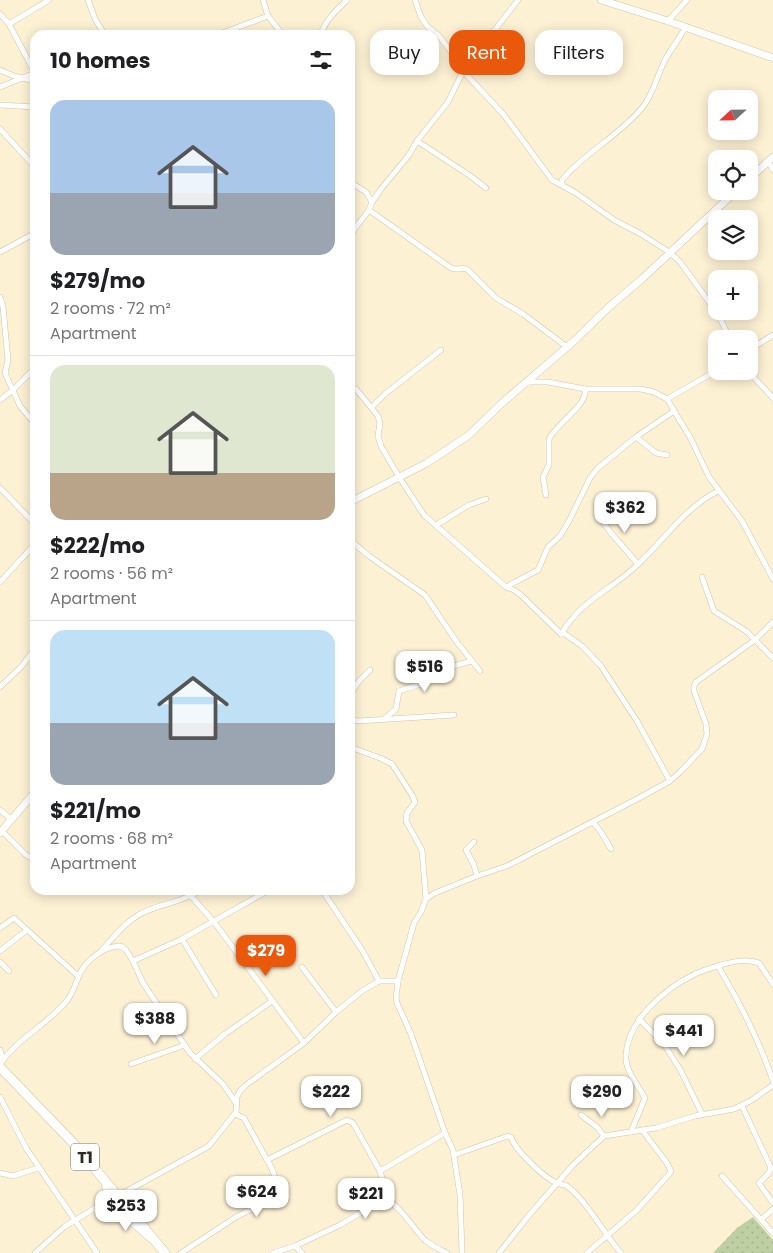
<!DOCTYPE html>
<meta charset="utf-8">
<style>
body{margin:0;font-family:Poppins,sans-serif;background:#f2f2f2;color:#202124;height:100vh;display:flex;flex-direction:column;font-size:19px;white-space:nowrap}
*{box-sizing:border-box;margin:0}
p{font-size:16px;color:#757577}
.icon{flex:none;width:28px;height:28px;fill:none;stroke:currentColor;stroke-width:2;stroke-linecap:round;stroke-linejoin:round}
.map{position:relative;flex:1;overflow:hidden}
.sheet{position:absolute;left:30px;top:30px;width:325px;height:865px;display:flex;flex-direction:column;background:#fff;border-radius:15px;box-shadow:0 2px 12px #0003}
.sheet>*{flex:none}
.top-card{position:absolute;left:370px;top:30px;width:328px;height:45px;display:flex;gap:10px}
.needle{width:32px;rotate:248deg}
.buttons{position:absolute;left:708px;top:90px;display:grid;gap:10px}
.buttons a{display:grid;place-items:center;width:50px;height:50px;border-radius:10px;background:#fff;box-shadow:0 2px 12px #0003;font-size:25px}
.price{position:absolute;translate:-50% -42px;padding:0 11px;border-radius:10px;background:#fff;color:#222;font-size:16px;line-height:32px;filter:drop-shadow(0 1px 2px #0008)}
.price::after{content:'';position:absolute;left:50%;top:30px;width:15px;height:11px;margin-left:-8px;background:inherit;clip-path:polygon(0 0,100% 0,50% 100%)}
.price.current{background:#ea580c;color:#fff}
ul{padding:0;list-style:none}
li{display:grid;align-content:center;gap:10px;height:265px;padding:0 20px}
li+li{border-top:1px solid #e0e0e0}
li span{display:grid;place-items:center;height:155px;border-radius:15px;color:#555}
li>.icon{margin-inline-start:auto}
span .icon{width:90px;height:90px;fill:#fffc;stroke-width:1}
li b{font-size:21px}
h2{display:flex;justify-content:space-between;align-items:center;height:60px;padding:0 20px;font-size:21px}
.pill{padding:0 18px;border-radius:15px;background:#fff;box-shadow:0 2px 12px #0003;font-size:18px;line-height:45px}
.pill.current{background:#ea580c;color:#fff}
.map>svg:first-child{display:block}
.grass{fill:url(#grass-dots)}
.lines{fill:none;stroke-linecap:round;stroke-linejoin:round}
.street-casing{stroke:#d3c4a1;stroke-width:6}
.secondary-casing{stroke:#d3c4a1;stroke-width:8}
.highway-casing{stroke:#d3c4a1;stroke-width:10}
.street{stroke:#fff;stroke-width:5}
.secondary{stroke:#fff;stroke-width:7}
.highway{stroke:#fff;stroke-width:9}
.labels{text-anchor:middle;stroke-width:4.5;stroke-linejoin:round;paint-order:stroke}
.shield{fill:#fff;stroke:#6d685f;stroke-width:1}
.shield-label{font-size:16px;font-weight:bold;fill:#2e281a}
</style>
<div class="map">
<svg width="773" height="1253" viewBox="0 0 773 1253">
<defs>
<pattern id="grass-dots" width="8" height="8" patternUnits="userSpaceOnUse" patternTransform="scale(1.25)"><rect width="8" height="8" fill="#bed0a3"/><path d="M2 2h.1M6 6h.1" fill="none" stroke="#a4b38c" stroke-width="1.8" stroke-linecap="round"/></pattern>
</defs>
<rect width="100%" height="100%" fill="#fdf1d4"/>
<polygon class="grass" points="753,1217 773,1240 773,1253 713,1253 737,1228"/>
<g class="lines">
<g class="street-casing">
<g id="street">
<polyline points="88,0 95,19 105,35"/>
<polyline points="263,0 268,16 283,35"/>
<polyline points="415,0 421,17 427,26 439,36 449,49 463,71 504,115 552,180 576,193 614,220 641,234 669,252 680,262 718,314 730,339"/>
<polyline points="0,14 9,24 35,73"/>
<polyline points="668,21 687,0"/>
<polyline points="9,24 49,0"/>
<polyline points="217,35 268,16"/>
<path d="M 321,35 C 324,21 337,10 347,0"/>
<polyline points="0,70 14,76 35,81"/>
<polyline points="0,87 35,73"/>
<polyline points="0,105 35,107"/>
<polyline points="0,129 35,167"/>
<polyline points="417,141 469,175 486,188"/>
<polyline points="768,161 773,170"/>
<polyline points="350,182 366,192 372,202"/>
<path d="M 562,184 L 562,180 C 585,152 619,136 642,108 C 653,95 657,76 665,60 C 671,49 679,39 685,28"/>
<path d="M 369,210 L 451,268 C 457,271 461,267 467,269 L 496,298 L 523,314 L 567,347"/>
<polyline points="350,235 369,210 372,202 381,189 409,155 417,141 448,102 463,71 518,0"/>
<polyline points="0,252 35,233"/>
<polyline points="0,297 3,307 8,360 5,373 20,406 35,424"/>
<polyline points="749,350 773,335"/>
<polyline points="748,371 773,398"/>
<polyline points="527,382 548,382 585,389 641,389 654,392 667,399 691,439 709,477 742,521 773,579"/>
<polyline points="356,389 378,416 380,423 378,436 381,446 399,477 424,515 506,587 514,590 522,596 561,634 565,634 582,646 601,666 637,721 670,781"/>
<polyline points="667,399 716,371"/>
<polyline points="0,400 13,390 35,368"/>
<polyline points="372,407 385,394 441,350"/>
<polyline points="636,437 656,453 667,455"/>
<polyline points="0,488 35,524"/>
<path d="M 546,495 L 543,477 L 549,465 L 549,439 C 556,424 589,404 585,389"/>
<polyline points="597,514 611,533 638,564"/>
<polyline points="436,525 469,505 486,499"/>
<polyline points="350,540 369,556 425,595 456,641 480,671"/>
<polyline points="702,577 714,611 746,631 773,658"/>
<polyline points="0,582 35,544"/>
<polyline points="506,587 538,570 548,547 560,536 569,521 590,478 598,468 636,437 674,411"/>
<polyline points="350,601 351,601"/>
<path d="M 561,634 C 582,600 606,593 634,568 C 662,543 684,508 718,491"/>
<polyline points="0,687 21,667 35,649"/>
<polyline points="350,695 359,681 370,670"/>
<polyline points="350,719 358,721 454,715"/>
<polyline points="384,719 396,709 399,691 424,683 440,670 471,661"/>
<polyline points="350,747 380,758 392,764 412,795 415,802 407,813 406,821 422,850 426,899"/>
<polyline points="0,810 12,820"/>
<polyline points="593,822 601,832 611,849"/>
<polyline points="2,831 25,854 29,857 35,857"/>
<polyline points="474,842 466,850 474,865 477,876"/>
<polyline points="322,890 362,950 379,981"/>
<polyline points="191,896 214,922 304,1043"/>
<polyline points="0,928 14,918 78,976"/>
<polyline points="182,939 216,995"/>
<path d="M 102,950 C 114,937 126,921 142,913 C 162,903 181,903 201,890"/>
<polyline points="0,951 27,930"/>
<polyline points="133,961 182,939 269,890"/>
<polyline points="0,962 9,971"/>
<path d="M 718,966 C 741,1005 758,1038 773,1081"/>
<polyline points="302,967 336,1012"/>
<polyline points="398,981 414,923 421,912 426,899 435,893 477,876 507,866 639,798 670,781 680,772 702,749 707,734 706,724 694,691 694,686 696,682 755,640 773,622"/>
<polyline points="639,1019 664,1044 681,1071 702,1114"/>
<polyline points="0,1050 3,1060"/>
<polyline points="195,1059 225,1034 272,1001"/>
<path d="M 0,1064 C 17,1039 45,1026 65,1003 C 77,990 76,972 90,960 C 98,952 110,946 121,946 L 126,950 L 133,961 L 143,983 L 190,1053 L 223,1084 L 236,1103"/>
<polyline points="131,1064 185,1045"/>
<polyline points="0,1097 26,1148 97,1253"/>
<polyline points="742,1106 771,1168 769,1173 759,1183 773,1203"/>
<polyline points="235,1114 244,1118 267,1160 347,1120 353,1123 380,1171 389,1201"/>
<polyline points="581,1115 597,1127 604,1136"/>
<path d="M 631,1132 L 645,1098 C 638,1085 625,1071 626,1056 C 627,1020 666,988 695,974 C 702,970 710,969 717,966 C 731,962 745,958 759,963 L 773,984"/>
<path d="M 454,1155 L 508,1136 L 511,1137 C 515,1150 544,1178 557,1183 C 560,1185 564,1184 567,1186 C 587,1201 604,1234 621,1253"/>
<polyline points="380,1171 445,1133"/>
<polyline points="0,1173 13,1176 38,1168"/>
<polyline points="722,1176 773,1233"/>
<polyline points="118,1196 209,1146 236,1112 237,1097 240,1091 246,1085 304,1043 336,1012 362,991 379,981 398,981 396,998 397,1003 411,1034 445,1133 453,1150 460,1195 462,1253"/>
<polyline points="106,1201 151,1240"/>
<polyline points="762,1219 773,1209"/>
<polyline points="295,1246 302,1253"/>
<polyline points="35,1253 64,1227 105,1202 107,1197 104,1183"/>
<path d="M 181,1253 L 236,1217 L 274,1198 C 279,1186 274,1170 267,1160"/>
<path d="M 273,1253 L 295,1246 L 340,1225 L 384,1199 C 399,1203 414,1230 426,1241 C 432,1246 439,1249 447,1253"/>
<polyline points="499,1253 530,1214 573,1165 604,1136 656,1128 695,1116 734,1109 752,1100 773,1085"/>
<polyline points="587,1253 637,1210 670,1173 671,1171 667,1163 642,1130"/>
</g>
</g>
<g class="secondary-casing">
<g id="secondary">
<polyline points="601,0 668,21 773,58"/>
<polyline points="749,179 773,157"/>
<polyline points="350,502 427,463 469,435 502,403 573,342 609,307 643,278 736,191"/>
<polyline points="0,833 35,792"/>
</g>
</g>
<g class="highway-casing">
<polyline id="highway" points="0,1067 76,1146 165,1253"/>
</g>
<use href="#street" class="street"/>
<use href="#secondary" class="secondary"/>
<use href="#highway" class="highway"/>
</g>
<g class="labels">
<rect class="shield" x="71" y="1143.5" width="28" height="27" rx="4"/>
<g class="shield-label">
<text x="85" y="1163">T1</text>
</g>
</g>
</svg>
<div class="buttons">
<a><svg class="needle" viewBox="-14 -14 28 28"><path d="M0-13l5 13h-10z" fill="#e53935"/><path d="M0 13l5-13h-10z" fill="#757577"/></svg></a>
<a><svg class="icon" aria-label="locate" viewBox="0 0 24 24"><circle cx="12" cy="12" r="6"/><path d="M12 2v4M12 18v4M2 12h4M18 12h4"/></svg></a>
<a><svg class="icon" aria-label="layers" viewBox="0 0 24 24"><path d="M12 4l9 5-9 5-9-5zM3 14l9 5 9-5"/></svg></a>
<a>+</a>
<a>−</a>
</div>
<b class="price" style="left:625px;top:534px">$362</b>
<b class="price" style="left:425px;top:693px">$516</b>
<b class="price current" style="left:266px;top:977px">$279</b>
<b class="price" style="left:155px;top:1045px">$388</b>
<b class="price" style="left:684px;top:1057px">$441</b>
<b class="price" style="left:331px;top:1118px">$222</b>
<b class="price" style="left:602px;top:1118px">$290</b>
<b class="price" style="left:257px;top:1218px">$624</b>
<b class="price" style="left:366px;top:1220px">$221</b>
<b class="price" style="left:126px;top:1232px">$253</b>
<div class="top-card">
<a class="pill">Buy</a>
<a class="pill current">Rent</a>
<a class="pill">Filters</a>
</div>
<section class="sheet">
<h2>10 homes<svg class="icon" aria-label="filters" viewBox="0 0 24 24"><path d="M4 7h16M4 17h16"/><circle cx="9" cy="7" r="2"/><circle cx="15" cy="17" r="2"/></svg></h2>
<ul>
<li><span style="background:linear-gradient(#a9c7e8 60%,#9aa5b1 0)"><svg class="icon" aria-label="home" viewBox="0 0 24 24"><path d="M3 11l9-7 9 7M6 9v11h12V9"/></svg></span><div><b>$279/mo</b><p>2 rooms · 72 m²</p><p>Apartment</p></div></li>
<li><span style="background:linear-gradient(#dfe7d0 70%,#b9a48a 0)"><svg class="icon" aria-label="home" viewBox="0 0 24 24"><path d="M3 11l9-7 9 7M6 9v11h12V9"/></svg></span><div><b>$222/mo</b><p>2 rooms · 56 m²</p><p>Apartment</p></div></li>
<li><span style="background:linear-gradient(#bfe0f5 60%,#9aa5b1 0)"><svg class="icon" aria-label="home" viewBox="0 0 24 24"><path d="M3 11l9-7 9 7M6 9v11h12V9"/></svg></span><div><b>$221/mo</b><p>2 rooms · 68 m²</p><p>Apartment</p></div></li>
</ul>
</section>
</div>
